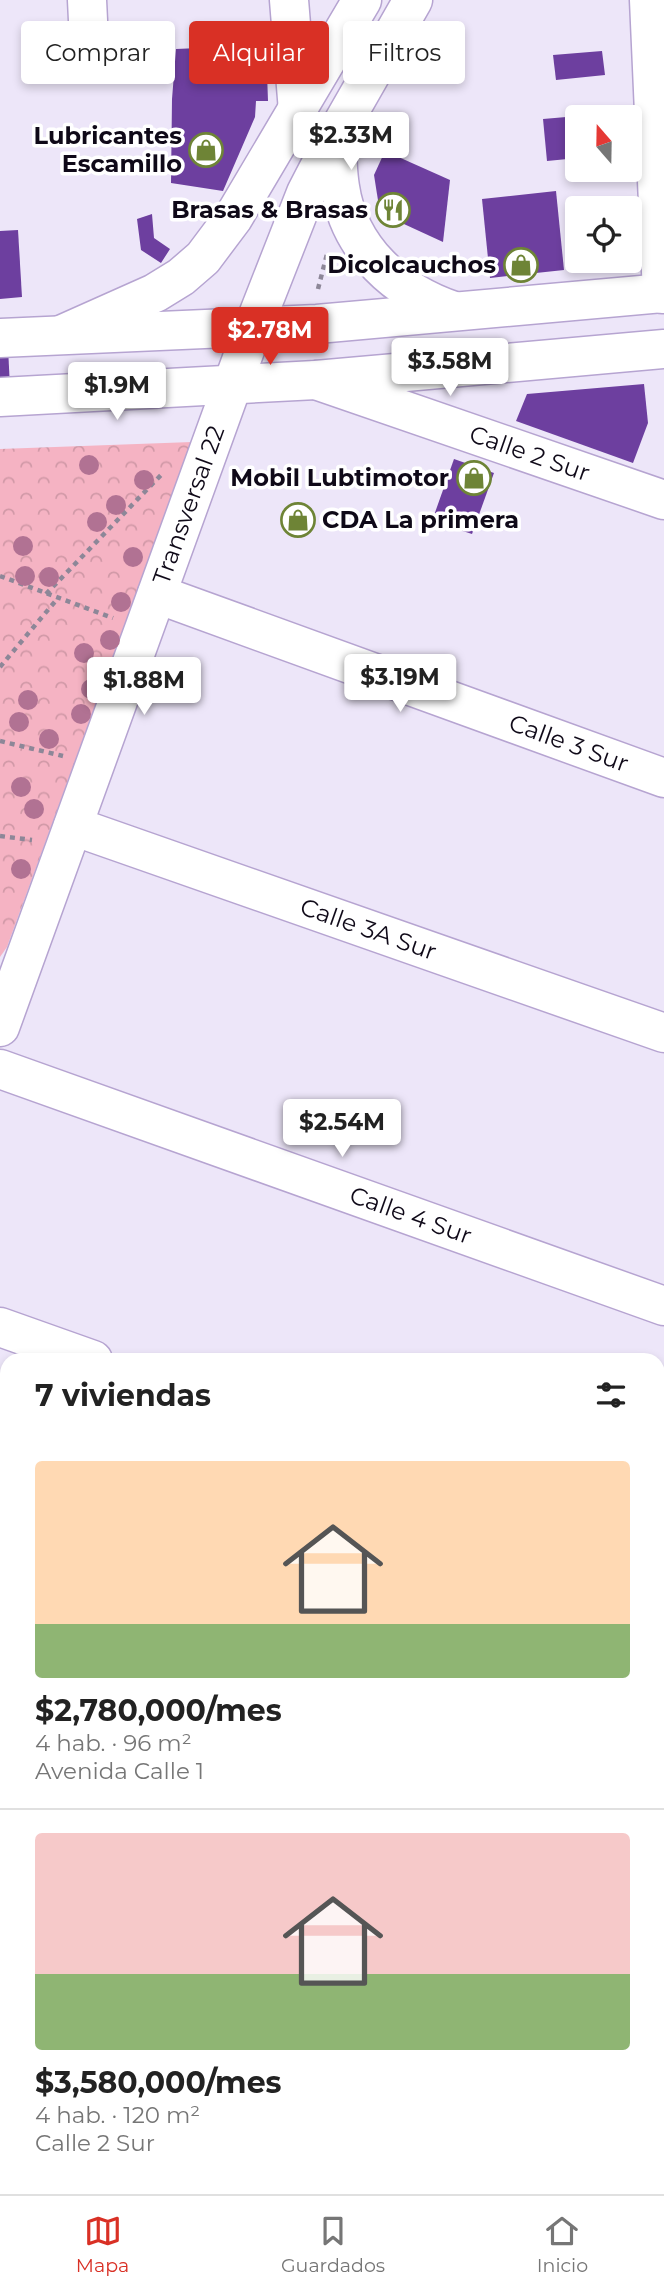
<!DOCTYPE html>
<html lang="es">
<meta charset="utf-8">
<style>
body{margin:0;font-family:Montserrat,sans-serif;background:#f6f6f6;color:#222;height:100vh;display:flex;flex-direction:column;font-size:26px;white-space:nowrap}
*{box-sizing:border-box;margin:0}
p{font-size:23px;color:#767676}
.icon{flex:none;width:38px;height:38px;fill:none;stroke:currentColor;stroke-width:2;stroke-linecap:round;stroke-linejoin:round}
.map{position:relative;flex:1;overflow:hidden}
.panel{position:absolute;left:0px;top:1353px;width:665px;height:842px;display:flex;flex-direction:column;background:#fff;border-radius:21px 21px 0 0;box-shadow:0 4px 10px #0003}
.panel>*{flex:none}
.guide{position:absolute;left:21px;top:21px;width:623px;height:63px;display:flex;gap:14px}
.needle{width:46px;rotate:340deg}
.fabs{position:absolute;left:565px;top:105px;display:grid;gap:14px}
.fabs a{display:grid;place-items:center;width:77px;height:77px;border-radius:7px;background:#fff;box-shadow:0 4px 10px #0003;font-size:35px}
.price{position:absolute;translate:-50% -60px;padding:0 16px;border-radius:7px;background:#fff;color:#222;font-size:23px;line-height:46px;filter:drop-shadow(0 2px 4px #0008)}
.price::after{content:'';position:absolute;left:50%;top:42px;width:21px;height:16px;margin-left:-10px;background:inherit;clip-path:polygon(0 0,100% 0,50% 100%)}
.price.on{background:#d93025;color:#fff}
ul{padding:0;list-style:none}
li{display:grid;align-content:center;gap:14px;height:371px;padding:0 35px}
li+li{border-top:2px solid #e0e0e0}
li span{display:grid;place-items:center;height:217px;border-radius:7px;color:#555}
li>.icon{margin-inline-start:auto}
span .icon{width:126px;height:126px;fill:#fffc;stroke-width:1}
li b{font-size:30px}
h2{display:flex;justify-content:space-between;align-items:center;height:84px;padding:0 35px;font-size:30px}
.tag{padding:0 24px;border-radius:7px;background:#fff;box-shadow:0 4px 10px #0003;font-size:24px;line-height:63px}
.tag.on{background:#d93025;color:#fff}
.menu{display:flex;justify-content:space-around;align-items:center;height:98px;border-top:2px solid #e0e0e0;background:#fff;font-size:19px;color:#767676}
.menu a{display:grid;justify-items:center;gap:4px}
.menu .on{color:#d93025}
.map>svg:first-child{display:block}
.forest{fill:url(#forest-crowns)}
.building{fill:#6d3f9f}
.lines{fill:none;stroke-linecap:round;stroke-linejoin:round}
.minor-casing{stroke:#b6a4d1;stroke-width:41}
.major-casing{stroke:#b6a4d1;stroke-width:41}
.path{stroke:#8d8798;stroke-width:4.5;stroke-dasharray:5 5;stroke-linecap:butt}
.minor{stroke:#fff;stroke-width:38}
.major{stroke:#fff;stroke-width:38}
.tree{fill:#b17293}
.labels{text-anchor:middle;stroke-width:7;stroke-linejoin:round;paint-order:stroke}
.poi-label{font-size:24px;font-weight:bold;fill:#0f0918;stroke:#fff;text-anchor:end}
.street-label{font-size:24px;fill:#0f0918;stroke:#fff}
</style>
<div class="map">
<svg width="664" height="2194" viewBox="0 0 664 2194">
<defs>
<pattern id="forest-crowns" width="20" height="18" patternUnits="userSpaceOnUse" patternTransform="scale(1.75)"><rect width="20" height="18" fill="#f5b3c3"/><path d="M2 6a3 3 0 1 1 6 0M12 15a3 3 0 1 1 6 0" fill="none" stroke="#d199a7"/></pattern>
</defs>
<rect width="100%" height="100%" fill="#ede6f9"/>
<polygon class="forest" points="192,442 7,947 0,957 0,449"/>
<g class="building">
<polygon points="266,45 268,101 256,101 255,117 223,191 171,183 172,99 176,49"/>
<polygon points="602,51 605,75 556,80 553,55"/>
<polygon points="578,116 578,158 547,161 543,119"/>
<polygon points="385,151 450,180 443,242 380,213 374,175"/>
<polygon points="556,191 564,270 490,278 482,199"/>
<polygon points="152,214 154,238 170,249 161,263 141,250 137,219"/>
<polygon points="18,230 22,297 0,299 0,231"/>
<polygon points="0,347 8,347 10,388 0,388"/>
<polygon points="644,384 648,423 633,463 516,421 527,394"/>
<polygon points="454,459 494,473 472,534 432,521"/>
<polygon points="658,1622 664,1623 664,1645 658,1643"/>
</g>
<g class="lines">
<g class="minor-casing">
<g id="minor">
<polyline points="87,0 89,41"/>
<polyline points="289,0 298,111"/>
<polyline points="649,0 662,294"/>
<polyline points="253,328 306,193 337,133 413,0"/>
<polyline points="63,334 155,293 181,277 203,258 233,218 362,0"/>
<path id="s1" d="M 316,380 L 664,500"/>
<path id="s2" d="M 157,594 L 664,778"/>
<path id="s3" d="M 73,826 L 664,1033"/>
<path id="s4" d="M 0,1069 L 664,1306"/>
<polyline points="0,1327 93,1360"/>
<polyline points="658,1560 664,1562"/>
<polyline points="0,1628 7,1630"/>
<polyline points="0,1906 7,1909"/>
<polyline points="658,1906 664,1884"/>
<polyline points="658,2141 664,2143"/>
<polyline points="111,2194 113,2188"/>
<polyline points="577,2194 579,2188"/>
</g>
</g>
<g class="major-casing">
<g id="major">
<path d="M 337,133 C 337,151 337,169 340,187 C 349,249 397,292 454,311"/>
<polyline points="0,338 317,324 664,293"/>
<polyline points="0,397 316,380 664,349"/>
<path id="s5" d="M 0,1027 L 253,328"/>
</g>
</g>
<g class="path">
<polyline points="318,289 327,254"/>
<polyline points="0,576 113,618"/>
<polyline points="46,594 162,474"/>
<polyline points="0,667 58,598"/>
<polyline points="0,741 63,756"/>
<polyline points="0,836 32,840"/>
</g>
<use href="#minor" class="minor"/>
<use href="#major" class="major"/>
</g>
<g class="tree">
<circle cx="89" cy="465" r="10"/>
<circle cx="144" cy="480" r="10"/>
<circle cx="116" cy="505" r="10"/>
<circle cx="97" cy="522" r="10"/>
<circle cx="23" cy="546" r="10"/>
<circle cx="133" cy="557" r="10"/>
<circle cx="25" cy="576" r="10"/>
<circle cx="49" cy="577" r="10"/>
<circle cx="121" cy="602" r="10"/>
<circle cx="110" cy="640" r="10"/>
<circle cx="84" cy="653" r="10"/>
<circle cx="91" cy="689" r="10"/>
<circle cx="28" cy="700" r="10"/>
<circle cx="81" cy="714" r="10"/>
<circle cx="19" cy="722" r="10"/>
<circle cx="49" cy="739" r="10"/>
<circle cx="21" cy="787" r="10"/>
<circle cx="34" cy="809" r="10"/>
<circle cx="21" cy="869" r="10"/>
</g>
<defs>
<g id="shop-ring" transform="scale(1.75)"><circle r="9.5" fill="#fff" stroke="#6e8436" stroke-width="1.5"/><path d="M-5-2.5h2.3a2.7 3.5 0 0 1 5.4 0H5L5.5 6h-11ZM-1.5-2.5h3a1.5 2.3 0 0 0-3 0Z" fill="#6e8436"/></g>
<g id="restaurant-ring" transform="scale(1.75)"><circle r="9.5" fill="#fff" stroke="#6e8436" stroke-width="1.5"/><path d="M-5-6h1v4h1v-4h1v4h1v-4h1v5L-1.5 .5V6h-2V.5L-5-1ZM5-6V6H3V1.5H1.5Q1.5-4 5-6Z" fill="#6e8436"/></g>
</defs>
<g fill-rule="evenodd">
<use href="#shop-ring" x="206" y="150"/>
<use href="#restaurant-ring" x="393" y="210"/>
<use href="#shop-ring" x="521" y="265"/>
<use href="#shop-ring" x="474" y="478"/>
<use href="#shop-ring" x="298" y="520"/>
</g>
<g class="labels">
<g class="poi-label">
<text x="182" y="144">Lubricantes<tspan x="182" dy="28">Escamillo</tspan></text>
<text x="368" y="218">Brasas &amp; Brasas</text>
<text x="496" y="273">Dicolcauchos</text>
<text x="449" y="486">Mobil Lubtimotor</text>
<text x="322" y="528" text-anchor="start">CDA La primera</text>
</g>
<g class="street-label">
<text dy="8" stroke="none"><textPath href="#s1" startOffset="226">Calle 2 Sur</textPath></text>
<text dy="8" stroke="none"><textPath href="#s5" startOffset="555">Transversal 22</textPath></text>
<text dy="8" stroke="none"><textPath href="#s2" startOffset="438">Calle 3 Sur</textPath></text>
<text dy="8" stroke="none"><textPath href="#s3" startOffset="313">Calle 3A Sur</textPath></text>
<text dy="8" stroke="none"><textPath href="#s4" startOffset="436">Calle 4 Sur</textPath></text>
</g>
</g>
</svg>
<div class="fabs">
<a><svg class="needle" viewBox="-14 -14 28 28"><path d="M0-13l5 13h-10z" fill="#e53935"/><path d="M0 13l5-13h-10z" fill="#767676"/></svg></a>
<a><svg class="icon" aria-label="locate" viewBox="0 0 24 24"><circle cx="12" cy="12" r="6"/><path d="M12 2v4M12 18v4M2 12h4M18 12h4"/></svg></a>
</div>
<b class="price" style="left:351px;top:172px">$2.33M</b>
<b class="price on" style="left:270px;top:367px">$2.78M</b>
<b class="price" style="left:450px;top:398px">$3.58M</b>
<b class="price" style="left:117px;top:422px">$1.9M</b>
<b class="price" style="left:400px;top:714px">$3.19M</b>
<b class="price" style="left:144px;top:717px">$1.88M</b>
<b class="price" style="left:342px;top:1159px">$2.54M</b>
<div class="guide">
<a class="tag">Comprar</a>
<a class="tag on">Alquilar</a>
<a class="tag">Filtros</a>
</div>
<section class="panel">
<h2>7 viviendas<svg class="icon" aria-label="filters" viewBox="0 0 24 24"><path d="M4 7h16M4 17h16"/><circle cx="9" cy="7" r="2"/><circle cx="15" cy="17" r="2"/></svg></h2>
<ul>
<li><span style="background:linear-gradient(#ffd9b3 75%,#8fb573 0)"><svg class="icon" aria-label="home" viewBox="0 0 24 24"><path d="M3 11l9-7 9 7M6 9v11h12V9"/></svg></span><div><b>$2,780,000/mes</b><p>4 hab. · 96 m²</p><p>Avenida Calle 1</p></div></li>
<li><span style="background:linear-gradient(#f6c9c9 65%,#8fb573 0)"><svg class="icon" aria-label="home" viewBox="0 0 24 24"><path d="M3 11l9-7 9 7M6 9v11h12V9"/></svg></span><div><b>$3,580,000/mes</b><p>4 hab. · 120 m²</p><p>Calle 2 Sur</p></div></li>
</ul>
</section>
</div>
<nav class="menu">
<a class="on"><svg class="icon" aria-label="map" viewBox="0 0 24 24"><path d="M3 6l6-2 6 2 6-2v14l-6 2-6-2-6 2zM9 4v14M15 6v14"/></svg>Mapa</a>
<a><svg class="icon" aria-label="saved" viewBox="0 0 24 24"><path d="M7 4h10v16l-5-4-5 4z"/></svg>Guardados</a>
<a><svg class="icon" aria-label="home" viewBox="0 0 24 24"><path d="M3 11l9-7 9 7M6 9v11h12V9"/></svg>Inicio</a>
</nav>
